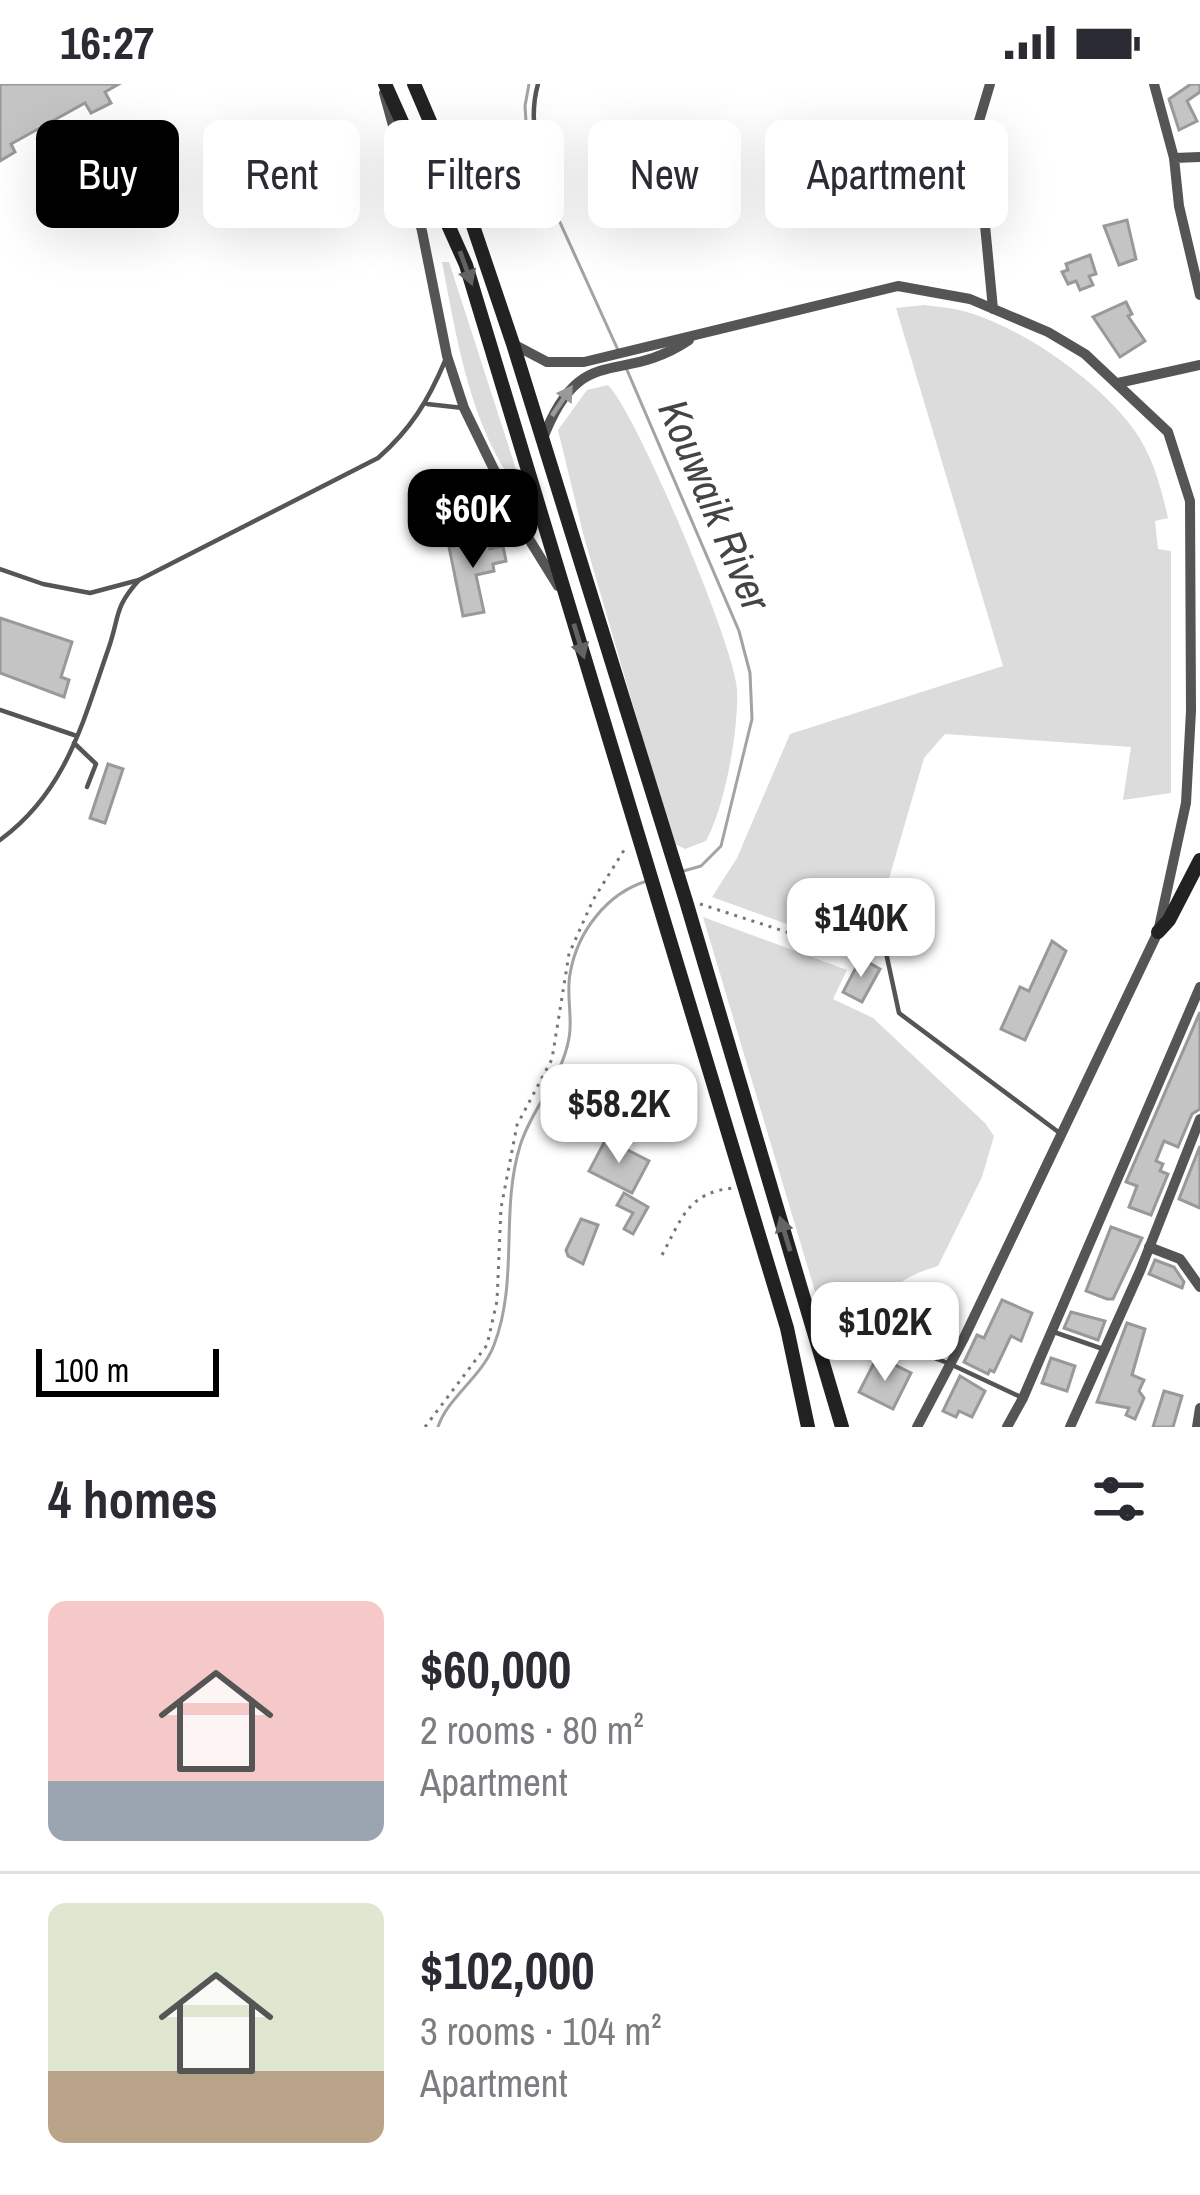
<!DOCTYPE html>
<meta charset="utf-8">
<style>
body{margin:0;font-family:"Archivo Narrow",sans-serif;background:#f7f7f7;color:#2b2b33;height:100vh;display:flex;flex-direction:column;font-size:45px;white-space:nowrap}
*{box-sizing:border-box;margin:0}
p{font-size:39px;color:#7c7c81}
.icon{flex:none;width:66px;height:66px;fill:none;stroke:currentColor;stroke-width:2;stroke-linecap:round;stroke-linejoin:round}
.map{position:relative;height:1343px;overflow:hidden}
.sheet{display:flex;flex-direction:column;background:#fff;flex:1}
.sheet>*{flex:none}
.hud{position:absolute;left:36px;top:36px;width:1128px;height:108px;display:flex;gap:24px}
.scale{position:absolute;left:36px;bottom:30px;width:183px;box-sizing:border-box;padding-left:12px;border:6px solid #000;border-top:0;font-size:33px;line-height:42px;white-space:nowrap;color:#000;-webkit-text-stroke:9px #fff;paint-order:stroke}
.price{position:absolute;translate:-50% -102px;padding:0 27px;border-radius:24px;background:#fff;color:#222;font-size:39px;line-height:78px;filter:drop-shadow(0 3px 6px #0008)}
.price::after{content:'';position:absolute;left:50%;top:72px;width:36px;height:27px;margin-left:-18px;background:inherit;clip-path:polygon(0 0,100% 0,50% 100%)}
.price.active{background:#000;color:#fff}
ul{padding:0;list-style:none}
li{display:flex;align-items:center;gap:36px;height:300px;padding:0 48px}
li+li{border-top:3px solid #e1e1e2}
li span{display:grid;place-items:center;flex:none;width:336px;height:240px;border-radius:18px;color:#555}
li>.icon{margin-inline-start:auto}
span .icon{width:144px;height:144px;fill:#fffc;stroke-width:1}
li b{font-size:51px}
h2{display:flex;justify-content:space-between;align-items:center;height:144px;padding:0 48px;font-size:51px}
.pill{padding:0 42px;border-radius:18px;background:#fff;box-shadow:0 12px 48px #0002;font-size:42px;line-height:108px}
.pill.active{background:#000;color:#fff}
.status{display:flex;justify-content:space-between;align-items:center;height:84px;padding:0 60px;background:#fff;direction:ltr}
.status svg{height:33px;fill:currentColor}
.map>svg:first-child{display:block}
.green{fill:#dcdcdc}
.lines{fill:none;stroke-linecap:round;stroke-linejoin:round}
.stream{stroke:#a3a3a3;stroke-width:3}
.building{fill:#c4c4c4;stroke:#999;stroke-width:3}
.path{stroke:#777;stroke-width:3;stroke-dasharray:3 6;stroke-linecap:butt}
.lane{stroke:#555;stroke-width:4.5}
.street{stroke:#555;stroke-width:10}
.secondary{stroke:#222;stroke-width:14}
.oneway{fill:#646464}
.oneway2{fill:#999}
.labels{text-anchor:middle;stroke-width:10;stroke-linejoin:round;paint-order:stroke}
.water-label{font-size:42px;font-style:italic;fill:#444;stroke:#fff}
</style>
<div class="status"><b>16:27</b><svg viewBox="0 0 49 12"><path d="M0 12V9h3v3zM5 12V6h3v6zM10 12V3h3v9zM15 12V0h3v12zM26 1h20v11H26zM47 4h2v5h-2z"/></svg></div>
<div class="map">
<svg width="1200" height="1343" viewBox="0 0 1200 1343">
<rect width="100%" height="100%" fill="#fff"/>
<g class="green">
<path d="M 442,178 L 449,178 L 525,413 C 471,352 457,255 442,178 Z"/>
<path d="M 924,221 C 939,223 955,224 970,229 C 1026,246 1101,299 1135,347 C 1153,373 1161,403 1168,434 L 1155,437 L 1158,465 L 1171,467 L 1171,709 L 1123,716 L 1131,663 L 945,650 L 924,674 L 877,836 L 846,810 L 835,819 L 837,858 L 712,813 L 737,774 L 790,650 L 1003,582 L 896,224 Z"/>
<path d="M 608,301 C 637,330 735,563 737,605 C 739,644 725,723 706,757 L 685,765 L 673,759 L 584,453 L 558,346 L 587,306 Z"/>
<path d="M 703,833 L 847,886 L 833,915 L 873,934 L 985,1039 L 994,1052 L 982,1093 L 938,1182 C 896,1195 890,1204 874,1245 L 825,1241 Z"/>
</g>
<g class="lines">
<g class="stream">
<polyline points="529,0 525,22 528,68 618,266"/>
<polyline points="627,286 739,547 750,589 752,635 721,762 701,782 680,788"/>
<path d="M 438,1343 C 447,1314 482,1293 494,1261 C 519,1196 500,1127 520,1062 C 532,1023 562,995 569,954 C 573,934 566,911 570,890 C 577,848 607,809 647,797"/>
</g>
</g>
<g class="building">
<polygon points="0,0 119,0 105,8 111,19 91,29 85,19 11,60 15,68 0,77"/>
<polygon points="1191,0 1200,0 1200,8 1187,17 1197,37 1179,46 1169,15"/>
<polygon points="1127,136 1136,175 1119,181 1104,142"/>
<polygon points="1090,171 1096,190 1089,192 1093,201 1080,206 1076,197 1068,200 1062,188 1068,186 1066,180"/>
<polygon points="1126,218 1132,230 1128,232 1145,257 1120,273 1093,233"/>
<polygon points="488,455 490,465 503,462 506,477 493,480 494,487 476,491 484,528 463,532 449,463"/>
<polygon points="0,534 72,558 61,593 69,596 64,613 0,589"/>
<polygon points="108,680 123,685 105,739 90,734"/>
<polygon points="1052,857 1066,867 1025,956 1001,945 1020,903 1029,907"/>
<polygon points="861,874 880,885 862,918 843,908"/>
<polygon points="1200,928 1200,1025 1192,1030 1178,1063 1164,1057 1156,1077 1163,1080 1160,1087 1168,1090 1151,1131 1129,1123 1137,1102 1126,1098"/>
<polygon points="606,1055 649,1077 632,1109 589,1087"/>
<polygon points="1200,1062 1200,1124 1179,1115"/>
<polygon points="624,1109 648,1123 633,1150 624,1145 633,1129 617,1121"/>
<polygon points="581,1135 598,1141 583,1180 568,1172 566,1166"/>
<polygon points="1111,1143 1142,1154 1113,1215 1107,1215 1086,1207"/>
<polygon points="1155,1176 1174,1183 1184,1198 1182,1204 1149,1190"/>
<polygon points="1002,1216 1032,1229 1021,1257 1011,1252 994,1288 990,1286 988,1290 964,1278 977,1251 984,1254"/>
<polygon points="1071,1228 1105,1237 1098,1256 1064,1244"/>
<polygon points="1127,1239 1145,1245 1132,1291 1144,1296 1139,1307 1144,1314 1135,1335 1126,1331 1129,1324 1097,1318"/>
<polygon points="1051,1274 1075,1282 1067,1307 1042,1299"/>
<polygon points="885,1276 911,1289 893,1325 859,1308 874,1279 882,1283"/>
<polygon points="960,1292 985,1307 972,1333 959,1327 956,1333 943,1327"/>
<polygon points="1164,1307 1182,1312 1173,1343 1153,1343"/>
</g>
<g class="lines">
<g class="path">
<polyline points="700,820 796,851 839,870 880,867"/>
<path d="M 662,1171 C 682,1134 688,1108 734,1104"/>
<polyline points="425,1343 487,1261 497,1217 501,1124 517,1041 552,975 569,870 593,816 626,763"/>
</g>
<g class="lane">
<path d="M 538,0 C 528,36 537,68 550,102"/>
<polyline points="427,320 463,324"/>
<path d="M 0,485 L 43,500 L 90,509 L 139,496 L 378,374 C 411,345 428,317 445,277"/>
<polyline points="0,626 74,651"/>
<polyline points="74,659 96,680 87,703"/>
<path d="M 0,756 C 67,707 83,637 109,563 C 120,530 114,524 139,496"/>
<polyline points="882,850 899,929 1061,1050"/>
<polyline points="1051,1247 1103,1265"/>
<polyline points="819,1249 873,1252 948,1279 1023,1314"/>
</g>
<g class="street">
<polyline points="990,0 976,47 993,225"/>
<polyline points="1154,0 1174,74"/>
<polyline points="384,9 422,147 447,272 464,324 524,447 558,502"/>
<polyline points="1200,73 1174,74 1179,122 1200,211"/>
<polyline points="513,260 547,278 584,278 898,202 970,215 1048,248 1085,270 1168,348 1190,417 1191,627 1186,719 1158,848 963,1256 917,1343"/>
<polyline points="1118,299 1200,281"/>
<path d="M 542,357 C 580,255 619,303 689,256"/>
<polyline points="1149,1163 1180,1175 1200,1203"/>
<polyline points="1007,1343 1023,1314 1200,903"/>
<polyline points="1070,1343 1140,1187 1200,1035"/>
<polyline points="1197,1343 1200,1324"/>
</g>
<g class="secondary">
<polyline points="385,0 466,181 787,1244 808,1343"/>
<polyline points="414,0 467,124 513,260 686,817 842,1343"/>
<polyline points="1158,848 1169,836 1200,776"/>
</g>
</g>
<defs><path id="oneway-solid" d="M-6-.8H1V-3.2L6.5 0L1 3.2V.8H-6Z" transform="scale(3)"/></defs>
<g class="oneway">
<use href="#oneway-solid" transform="translate(466 184) rotate(70)"/>
<use href="#oneway-solid" transform="translate(579 557) rotate(73)"/>
<use href="#oneway-solid" transform="translate(785 1150) rotate(-107)"/>
</g>
<use class="oneway2" href="#oneway-solid" transform="translate(562 317) rotate(-56)"/>
<g class="labels">
<g class="water-label">
<text transform="translate(715 421) rotate(67)" y="15">Kouwaik River</text>
</g>
</g>
</svg>
<div class="scale">100 m</div>
<b class="price active" style="left:473px;top:487px">$60K</b>
<b class="price" style="left:861px;top:896px">$140K</b>
<b class="price" style="left:619px;top:1082px">$58.2K</b>
<b class="price" style="left:885px;top:1300px">$102K</b>
<div class="hud">
<a class="pill active">Buy</a>
<a class="pill">Rent</a>
<a class="pill">Filters</a>
<a class="pill">New</a>
<a class="pill">Apartment</a>
</div>
</div>
<section class="sheet">
<h2>4 homes<svg class="icon" aria-label="filters" viewBox="0 0 24 24"><path d="M4 7h16M4 17h16"/><circle cx="9" cy="7" r="2"/><circle cx="15" cy="17" r="2"/></svg></h2>
<ul>
<li><span style="background:linear-gradient(#f6c9c9 75%,#9aa5b1 0)"><svg class="icon" aria-label="home" viewBox="0 0 24 24"><path d="M3 11l9-7 9 7M6 9v11h12V9"/></svg></span><div><b>$60,000</b><p>2 rooms · 80 m²</p><p>Apartment</p></div></li>
<li><span style="background:linear-gradient(#dfe7d0 70%,#b9a48a 0)"><svg class="icon" aria-label="home" viewBox="0 0 24 24"><path d="M3 11l9-7 9 7M6 9v11h12V9"/></svg></span><div><b>$102,000</b><p>3 rooms · 104 m²</p><p>Apartment</p></div></li>
</ul>
</section>
